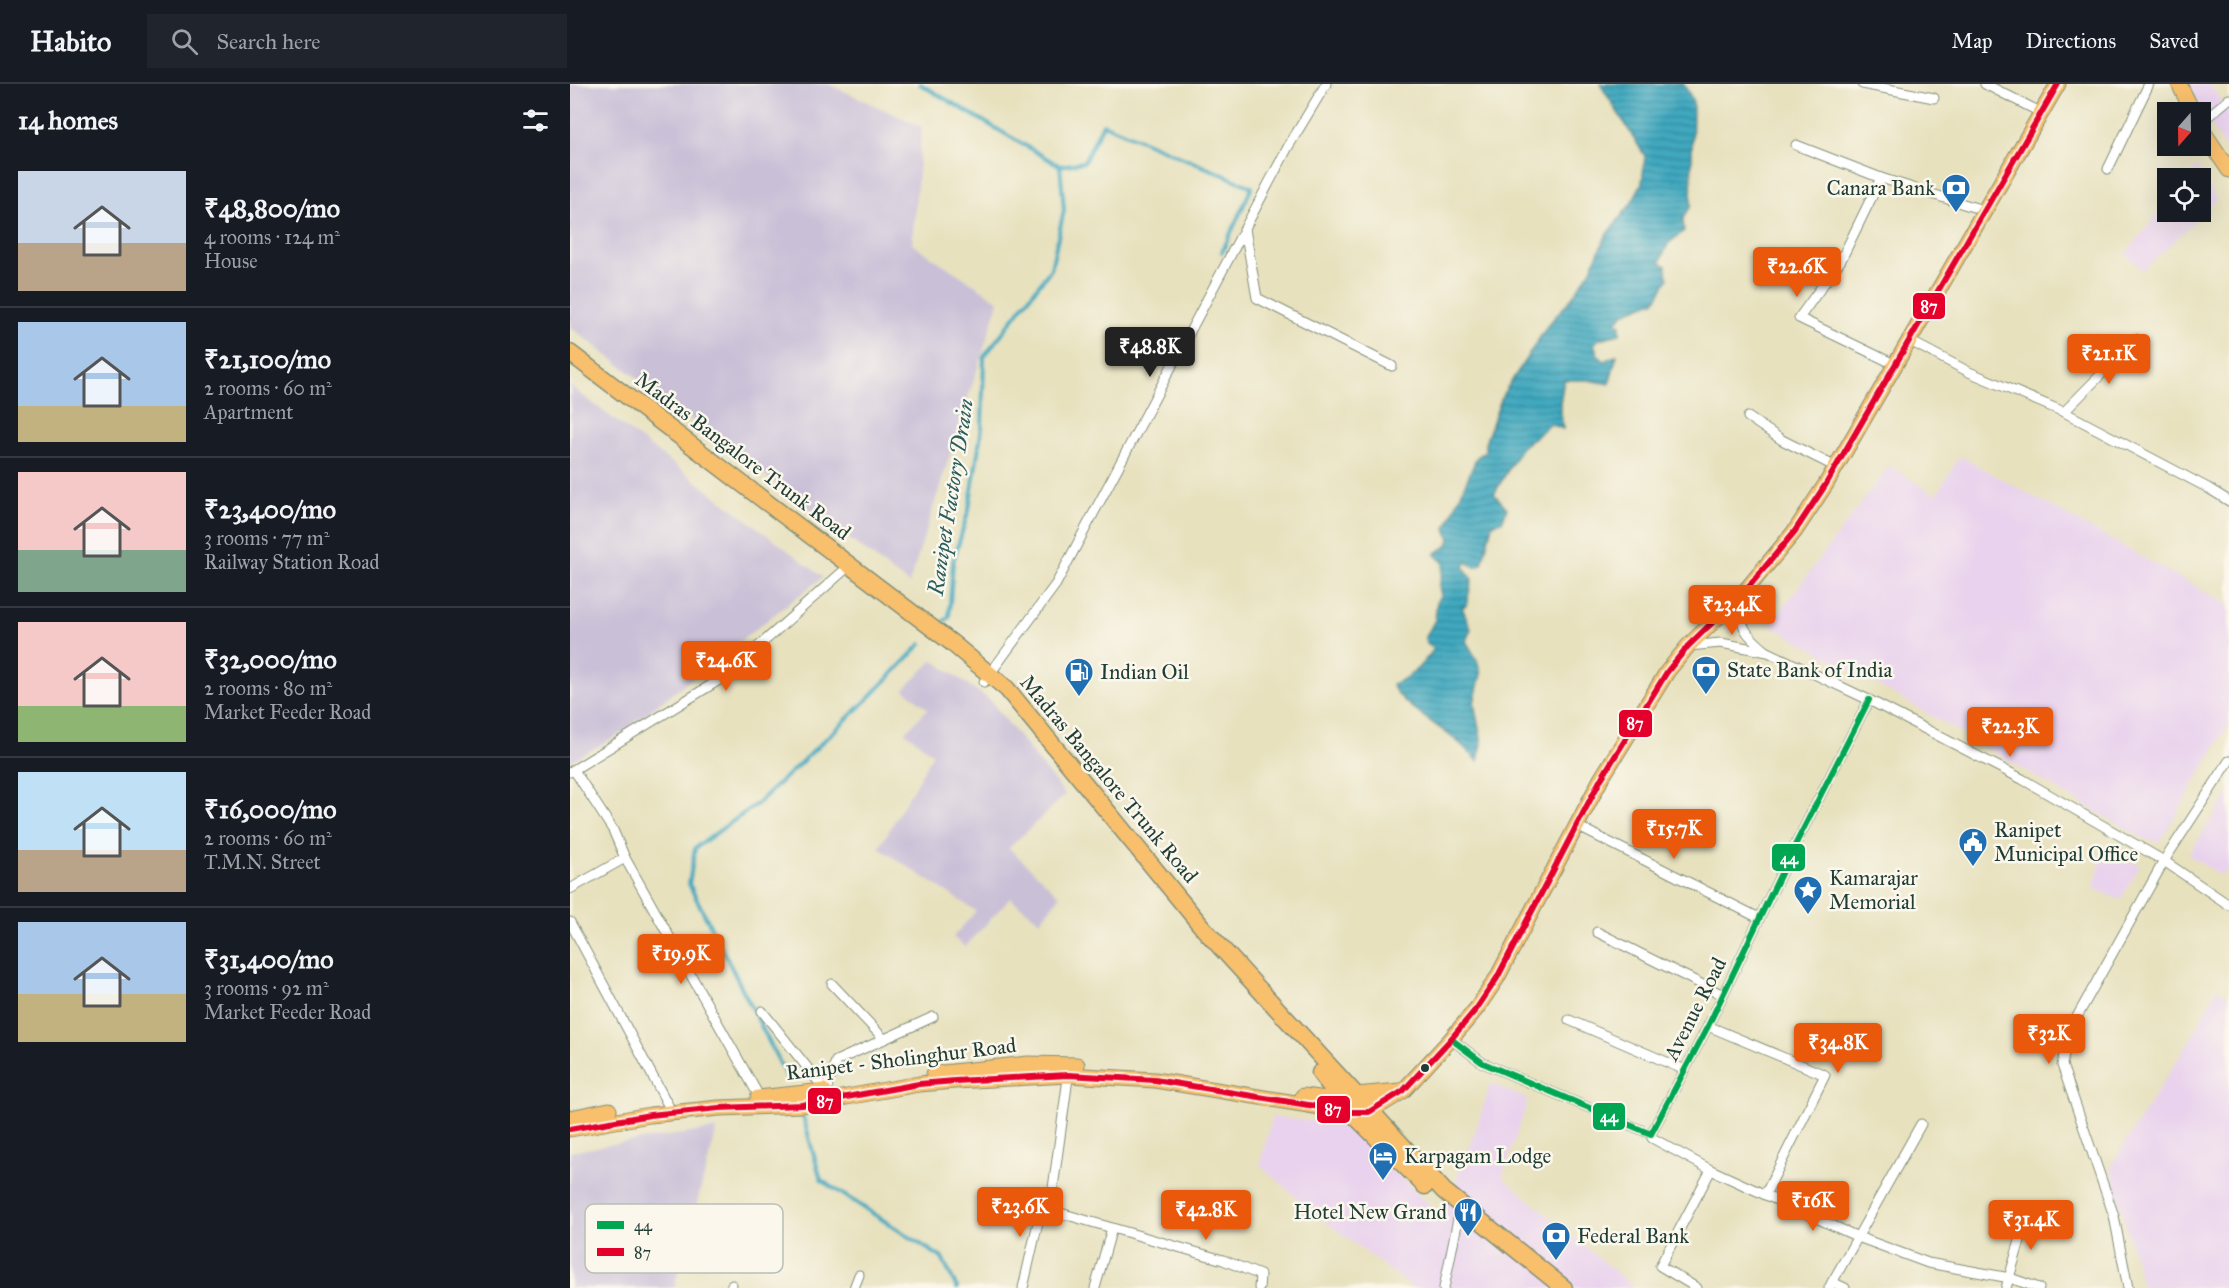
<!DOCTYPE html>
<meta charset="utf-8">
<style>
body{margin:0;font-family:"IM FELL Great Primer",serif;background:#20242c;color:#f1f3f6;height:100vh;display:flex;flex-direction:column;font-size:22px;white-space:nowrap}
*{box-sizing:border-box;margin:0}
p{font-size:20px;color:#9ea1a6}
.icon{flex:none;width:33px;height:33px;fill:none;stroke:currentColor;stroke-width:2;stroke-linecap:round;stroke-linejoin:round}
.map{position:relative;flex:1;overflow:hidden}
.panel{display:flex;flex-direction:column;background:#171b24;width:570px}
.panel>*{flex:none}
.needle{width:39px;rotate:200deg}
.tools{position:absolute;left:1587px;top:18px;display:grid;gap:12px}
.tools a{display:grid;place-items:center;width:54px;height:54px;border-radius:0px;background:#171b24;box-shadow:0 6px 24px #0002;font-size:30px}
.price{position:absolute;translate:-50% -51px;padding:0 14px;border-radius:6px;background:#ea580c;color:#fff;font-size:20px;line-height:39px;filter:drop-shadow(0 2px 3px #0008)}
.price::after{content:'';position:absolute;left:50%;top:36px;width:18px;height:14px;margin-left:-9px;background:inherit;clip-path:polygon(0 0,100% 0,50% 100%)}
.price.on{background:#222;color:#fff}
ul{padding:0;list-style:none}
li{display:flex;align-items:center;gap:18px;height:150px;padding:0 18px}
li+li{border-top:2px solid #363941}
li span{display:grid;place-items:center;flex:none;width:168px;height:120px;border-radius:0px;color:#555}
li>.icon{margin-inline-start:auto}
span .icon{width:72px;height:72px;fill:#fffc;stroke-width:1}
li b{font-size:26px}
h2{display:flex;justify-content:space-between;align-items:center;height:72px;padding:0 18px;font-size:26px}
header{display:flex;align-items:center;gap:36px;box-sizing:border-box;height:84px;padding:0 30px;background:#171b24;border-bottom:2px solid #363941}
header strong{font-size:28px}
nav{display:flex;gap:33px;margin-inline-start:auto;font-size:21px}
.search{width:420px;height:54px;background:#20242c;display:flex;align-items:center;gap:15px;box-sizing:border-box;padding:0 21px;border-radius:0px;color:#9ea1a6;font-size:22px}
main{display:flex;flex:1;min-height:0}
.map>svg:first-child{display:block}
.built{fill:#e9d2ed}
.industrial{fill:#c9bfd7}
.water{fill:url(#water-rules);stroke:#2f727a;stroke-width:1.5}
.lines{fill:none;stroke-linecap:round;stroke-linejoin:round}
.stream{stroke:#3fa8bf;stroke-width:4}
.street-casing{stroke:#838f79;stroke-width:11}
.primary-casing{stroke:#838f79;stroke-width:17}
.highway-casing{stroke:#838f79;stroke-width:19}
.street{stroke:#fff;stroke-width:9}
.primary{stroke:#f8bf6c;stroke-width:15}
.highway{stroke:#f8bf6c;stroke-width:16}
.bus-1-casing{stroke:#fbf7ec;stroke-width:10}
.bus-2-casing{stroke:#fbf7ec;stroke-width:10}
.bus-1{stroke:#00a651;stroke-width:6}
.bus-2{stroke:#e4002b;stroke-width:6}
.bus-dot{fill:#1f3d34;stroke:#fbf7ec;stroke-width:2}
.labels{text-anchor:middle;stroke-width:5;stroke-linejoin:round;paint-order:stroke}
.poi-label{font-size:21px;fill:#1f3d34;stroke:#fbf7ec;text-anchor:start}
.street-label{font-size:21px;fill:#1f3d34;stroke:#fbf7ec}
.water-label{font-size:22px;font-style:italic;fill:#295d5e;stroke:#fbf7ec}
.key{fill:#fbf7ec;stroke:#b9bfb5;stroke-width:1.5}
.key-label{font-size:16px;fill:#1f3d34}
.line-badge{stroke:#fbf7ec;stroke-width:2}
.badge-label{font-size:16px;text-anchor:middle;font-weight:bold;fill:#fff}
</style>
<header>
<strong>Habito</strong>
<div class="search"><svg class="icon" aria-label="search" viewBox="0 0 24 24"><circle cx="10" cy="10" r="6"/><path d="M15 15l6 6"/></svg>Search here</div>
<nav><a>Map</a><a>Directions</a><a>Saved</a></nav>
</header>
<main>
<section class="panel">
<h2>14 homes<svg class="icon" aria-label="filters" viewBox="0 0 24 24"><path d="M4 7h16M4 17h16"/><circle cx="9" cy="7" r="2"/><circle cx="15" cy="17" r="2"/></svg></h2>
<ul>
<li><span style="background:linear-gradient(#c9d6e8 60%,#b9a48a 0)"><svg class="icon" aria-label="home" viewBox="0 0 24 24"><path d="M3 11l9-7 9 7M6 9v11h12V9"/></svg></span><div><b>₹48,800/mo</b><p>4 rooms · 124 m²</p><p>House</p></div></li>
<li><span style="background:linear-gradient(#a9c7e8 70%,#c2b280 0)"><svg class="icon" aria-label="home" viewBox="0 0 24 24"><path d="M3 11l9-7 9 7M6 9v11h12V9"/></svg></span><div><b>₹21,100/mo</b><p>2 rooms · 60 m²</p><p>Apartment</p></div></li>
<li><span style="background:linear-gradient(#f6c9c9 65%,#7fa58c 0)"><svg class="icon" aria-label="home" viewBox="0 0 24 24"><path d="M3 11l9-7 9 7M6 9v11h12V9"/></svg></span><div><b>₹23,400/mo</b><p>3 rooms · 77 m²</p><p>Railway Station Road</p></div></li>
<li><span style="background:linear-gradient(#f6c9c9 70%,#8fb573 0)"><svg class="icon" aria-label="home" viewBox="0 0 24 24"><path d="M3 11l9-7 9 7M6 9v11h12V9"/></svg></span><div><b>₹32,000/mo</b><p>2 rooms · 80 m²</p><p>Market Feeder Road</p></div></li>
<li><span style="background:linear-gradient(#bfe0f5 65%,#b9a48a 0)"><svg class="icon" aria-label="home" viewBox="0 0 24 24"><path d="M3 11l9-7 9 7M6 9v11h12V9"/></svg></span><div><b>₹16,000/mo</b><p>2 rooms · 60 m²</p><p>T.M.N. Street</p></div></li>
<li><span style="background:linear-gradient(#a9c7e8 60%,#c2b280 0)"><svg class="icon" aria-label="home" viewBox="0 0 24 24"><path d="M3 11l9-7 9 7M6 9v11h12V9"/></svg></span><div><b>₹31,400/mo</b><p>3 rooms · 92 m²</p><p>Market Feeder Road</p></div></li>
</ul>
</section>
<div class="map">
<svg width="1659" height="1204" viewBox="0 0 1659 1204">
<defs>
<pattern id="water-rules" width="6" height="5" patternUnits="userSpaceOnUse" patternTransform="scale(1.5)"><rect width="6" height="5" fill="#3fa8bf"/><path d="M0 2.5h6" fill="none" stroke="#348a9c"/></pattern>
</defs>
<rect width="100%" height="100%" fill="#fbf7ec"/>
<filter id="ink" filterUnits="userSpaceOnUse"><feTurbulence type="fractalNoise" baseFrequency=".0167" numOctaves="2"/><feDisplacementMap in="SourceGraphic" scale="12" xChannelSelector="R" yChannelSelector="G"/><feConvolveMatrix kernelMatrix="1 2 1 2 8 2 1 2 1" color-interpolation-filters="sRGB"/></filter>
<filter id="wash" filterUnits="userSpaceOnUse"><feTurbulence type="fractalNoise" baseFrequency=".008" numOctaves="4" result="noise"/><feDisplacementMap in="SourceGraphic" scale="24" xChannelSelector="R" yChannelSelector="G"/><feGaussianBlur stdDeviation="1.35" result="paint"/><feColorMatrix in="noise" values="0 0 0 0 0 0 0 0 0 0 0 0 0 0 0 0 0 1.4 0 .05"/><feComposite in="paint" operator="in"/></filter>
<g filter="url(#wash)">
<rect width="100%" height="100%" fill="#e7e1be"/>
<g class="built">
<polygon points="1617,0 1639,0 1659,26 1659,72"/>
<polygon points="1627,83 1647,116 1573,186 1555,170 1597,119 1598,128 1630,128 1630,94 1617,94"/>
<polygon points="1390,372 1659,521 1659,640 1590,758 1577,756 1519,724 1331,614 1200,541 1319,382 1366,411"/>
<polygon points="1659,709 1659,782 1652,792 1618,771"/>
<polygon points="1535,764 1570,782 1550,816 1523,804"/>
<polygon points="1647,904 1659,913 1659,1204 1604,1204 1603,1202 1573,1204 1540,1083 1624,949"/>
<polygon points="921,999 958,1016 932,1093 1065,1204 843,1204 743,1128 690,1081 702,1033 776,1041 871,1132 901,1060"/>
</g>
<g class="industrial">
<polygon points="0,0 258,0 352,43 342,160 429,217 339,500 0,243"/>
<polygon points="0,302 253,493 50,650 0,678"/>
<polygon points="363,576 420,616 495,711 439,764 490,812 470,837 440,814 395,863 383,853 406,827 309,764 363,670 335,648 358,625 334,605"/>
<polygon points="147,1045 104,1204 0,1204 0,1068 49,1059"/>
</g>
<path class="water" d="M 1030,0 L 1114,0 L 1123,18 L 1121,122 L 1113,134 L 1114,147 L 1098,160 L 1090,178 L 1096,182 L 1098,195 L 1086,216 L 1056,228 L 1046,237 L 1050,240 L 1050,250 L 1029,255 L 1024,260 L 1028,271 L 1034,277 L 1047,271 L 1039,300 L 1018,296 L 994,296 L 990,319 L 993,345 L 981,340 L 951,364 L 924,410 L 937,424 L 933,436 L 922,441 L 912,480 L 905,483 L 896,478 L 894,483 L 902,496 L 896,522 L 892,523 L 901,545 L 896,557 L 907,576 L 911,590 L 904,619 L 912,659 L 908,677 C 901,670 894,663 887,657 C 871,643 828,619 822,600 C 841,594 852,581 864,565 L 856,558 L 855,554 L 865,536 L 867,517 L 871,510 L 869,504 L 874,479 L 866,472 L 866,469 L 878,461 L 880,455 L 876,444 L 907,373 L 915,368 L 915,359 L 933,310 L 978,241 L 1000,216 L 1020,187 L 1037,150 L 1060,121 L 1072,99 L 1075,72 Z"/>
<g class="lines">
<g class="stream">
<polyline points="350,0 490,82 494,126 481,185 414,273 412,343 399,425 383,478 379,533 374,537"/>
<polyline points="490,82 514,78 533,40 682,103 652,168"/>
<polyline points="218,995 119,800 125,764 187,720 299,614 351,560"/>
<polyline points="232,1029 251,1096 372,1174 387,1204"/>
</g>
</g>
</g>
<g filter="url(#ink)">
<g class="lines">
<g class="street-casing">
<g id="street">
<polyline points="1292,0 1364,14"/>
<polyline points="1415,0 1472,29"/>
<polyline points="1630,39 1659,15"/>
<polyline points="1226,61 1311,94 1416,127"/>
<polyline points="1538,85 1579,0"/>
<polyline points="1311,94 1271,176 1229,234 1326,281"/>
<polyline points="675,145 687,214 822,282"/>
<polyline points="1340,257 1399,288 1494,328 1638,404 1659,417"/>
<polyline points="1494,328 1566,255"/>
<polyline points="1178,333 1212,356 1266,383"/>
<path d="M 1170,514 C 1170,543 1174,549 1196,567"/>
<polyline points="1119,562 1151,559 1198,568 1299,616 1452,695 1594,777 1659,821"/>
<polyline points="414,598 486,500 718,63 756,0"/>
<polyline points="4,686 43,746 55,774 190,1014"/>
<polyline points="0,688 154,593 279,482"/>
<polyline points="1007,742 1189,834"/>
<polyline points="0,805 55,774"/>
<polyline points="0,838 98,1021"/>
<polyline points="1027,848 1153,911"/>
<polyline points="262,900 314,955"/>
<polyline points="192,927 256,1007"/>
<polyline points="999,936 1115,986"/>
<polyline points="1138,942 1255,991 1195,1111"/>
<polyline points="881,955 913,979 1081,1050 1138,942 1217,777 1299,616"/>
<polyline points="256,1007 266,977 363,933"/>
<polyline points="1081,1050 1082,1054 1141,1086 1090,1182 1127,1204"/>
<polyline points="1141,1086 1288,1153 1358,1179 1440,1194 1469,1204"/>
<polyline points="480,1126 653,1176 690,1191 689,1204"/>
<polyline points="1262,1198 1275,1204"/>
<polyline points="161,1204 162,1201"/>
<polyline points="284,1204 289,1191"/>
<polyline points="453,1204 469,1134 480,1126 499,987"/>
<polyline points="525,1204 542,1144"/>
<polyline points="874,1204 891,1120"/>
<polyline points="1259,1204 1351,1040"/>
<polyline points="1436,1204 1460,1123"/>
<polyline points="1558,1204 1544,1132 1492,981 1498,949 1594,777 1659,677"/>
</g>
</g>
<g class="primary-casing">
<g id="primary">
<polyline points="1609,0 1623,28"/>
<polyline points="1630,43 1659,86"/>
<polyline points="364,990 458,980 507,981"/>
<polyline points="733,1012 773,1017 786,1011 830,1007"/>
<polyline points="188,1014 254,1007"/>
<polyline points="0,1034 39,1026"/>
<polyline points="0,1045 80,1031 149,1024 232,1021 349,1000 385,997 498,991 585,996 781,1028 799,1028 833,1007 881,955 907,924 927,894 1031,695 1097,588 1118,562 1176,506 1225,447 1256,400 1488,0"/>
</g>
</g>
<g class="highway-casing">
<g id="highway">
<polyline points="0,269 382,559 437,605 633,844 863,1095 874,1107 994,1204"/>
<polyline points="750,989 781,1028 855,1102"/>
</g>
</g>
<use href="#street" class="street"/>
<use href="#primary" class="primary"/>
<use href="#highway" class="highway"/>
<g class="bus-1-casing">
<polyline id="bus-1" points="881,955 913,979 1081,1050 1138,942 1217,777 1299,616"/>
</g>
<g class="bus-2-casing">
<polyline id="bus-2" points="0,1045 80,1031 149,1024 232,1021 349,1000 385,997 498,991 585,996 781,1028 799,1028 833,1007 881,955 907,924 927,894 1031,695 1097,588 1118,562 1176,506 1225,447 1256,400 1488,0"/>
</g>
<use href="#bus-1" class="bus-1"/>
<use href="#bus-2" class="bus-2"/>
</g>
</g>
<defs>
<g id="bank-pin" transform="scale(1.5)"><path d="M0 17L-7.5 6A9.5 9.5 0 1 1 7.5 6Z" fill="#1f6fb2" stroke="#fbf7ec"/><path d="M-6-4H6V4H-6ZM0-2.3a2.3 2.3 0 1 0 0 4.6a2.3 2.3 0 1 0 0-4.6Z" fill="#fff"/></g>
<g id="fuel-pin" transform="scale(1.5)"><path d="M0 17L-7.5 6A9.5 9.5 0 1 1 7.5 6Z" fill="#1f6fb2" stroke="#fbf7ec"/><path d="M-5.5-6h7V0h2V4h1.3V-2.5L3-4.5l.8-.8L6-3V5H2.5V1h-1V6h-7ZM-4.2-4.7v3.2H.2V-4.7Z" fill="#fff"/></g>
<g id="civic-pin" transform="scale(1.5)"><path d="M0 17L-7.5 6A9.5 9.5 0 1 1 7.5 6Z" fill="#1f6fb2" stroke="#fbf7ec"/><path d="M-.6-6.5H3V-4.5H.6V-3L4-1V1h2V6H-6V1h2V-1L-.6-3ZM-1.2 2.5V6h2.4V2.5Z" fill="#fff"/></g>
<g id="sight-pin" transform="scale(1.5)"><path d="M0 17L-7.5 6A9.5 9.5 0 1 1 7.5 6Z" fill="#1f6fb2" stroke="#fbf7ec"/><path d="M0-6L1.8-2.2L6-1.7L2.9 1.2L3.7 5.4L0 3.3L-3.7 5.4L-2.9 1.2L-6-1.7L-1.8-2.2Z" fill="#fff"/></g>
<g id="hotel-pin" transform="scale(1.5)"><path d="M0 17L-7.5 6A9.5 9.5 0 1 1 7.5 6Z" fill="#1f6fb2" stroke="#fbf7ec"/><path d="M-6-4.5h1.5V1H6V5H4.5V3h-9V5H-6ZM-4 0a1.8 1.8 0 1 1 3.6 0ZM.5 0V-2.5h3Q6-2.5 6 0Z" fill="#fff"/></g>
<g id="restaurant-pin" transform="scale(1.5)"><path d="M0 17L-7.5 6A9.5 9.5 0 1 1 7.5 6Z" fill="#1f6fb2" stroke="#fbf7ec"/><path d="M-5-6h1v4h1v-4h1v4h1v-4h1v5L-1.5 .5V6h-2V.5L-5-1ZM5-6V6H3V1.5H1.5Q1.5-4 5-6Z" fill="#fff"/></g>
</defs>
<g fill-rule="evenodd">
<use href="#bank-pin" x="1386" y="104"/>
<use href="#bank-pin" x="1136" y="586"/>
<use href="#fuel-pin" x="509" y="588"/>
<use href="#civic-pin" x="1403" y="758"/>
<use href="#sight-pin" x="1238" y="806"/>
<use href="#hotel-pin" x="813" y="1072"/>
<use href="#restaurant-pin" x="898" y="1128"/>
<use href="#bank-pin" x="986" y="1152"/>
</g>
<circle class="bus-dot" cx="855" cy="984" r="5"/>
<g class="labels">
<g class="poi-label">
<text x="1365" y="111" text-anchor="end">Canara Bank</text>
<text x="1157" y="593">State Bank of India</text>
<text x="530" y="595">Indian Oil</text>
<text x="1424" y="753">Ranipet<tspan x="1424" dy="24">Municipal Office</tspan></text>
<text x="1259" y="801">Kamarajar<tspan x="1259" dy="24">Memorial</tspan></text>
<text x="834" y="1079">Karpagam Lodge</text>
<text x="877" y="1135" text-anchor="end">Hotel New Grand</text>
<text x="1007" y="1159">Federal Bank</text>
</g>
<g class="street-label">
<text transform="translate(173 372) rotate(37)" y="7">Madras Bangalore Trunk Road</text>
<text transform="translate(539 695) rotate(50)" y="7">Madras Bangalore Trunk Road</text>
<text transform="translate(1125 925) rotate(-63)" y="7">Avenue Road</text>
<text transform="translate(331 975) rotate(-7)" y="7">Ranipet - Sholinghur Road</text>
</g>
<g class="water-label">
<text transform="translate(380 413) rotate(-81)" y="8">Ranipet Factory Drain</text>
</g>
</g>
<rect x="15" y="1120" width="198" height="69" rx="9" class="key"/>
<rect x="27" y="1137" width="27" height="8" fill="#00a651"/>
<rect x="27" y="1164" width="27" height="8" fill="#e4002b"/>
<g class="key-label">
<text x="64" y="1147">44</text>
<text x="64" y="1174">87</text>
</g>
<g class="line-badge">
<rect x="1342" y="208" width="34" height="28" rx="6" fill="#e4002b"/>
<rect x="1048" y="625" width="35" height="29" rx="6" fill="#e4002b"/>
<rect x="1201" y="759" width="35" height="29" rx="6" fill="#00a651"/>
<rect x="237" y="1003" width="35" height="28" rx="6" fill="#e4002b"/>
<rect x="746" y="1011" width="35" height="29" rx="6" fill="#e4002b"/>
<rect x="1022" y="1018" width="34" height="29" rx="6" fill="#00a651"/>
</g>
<g class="badge-label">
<text x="1359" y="228">87</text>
<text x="1065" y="645">87</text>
<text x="1219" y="780">44</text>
<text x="255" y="1023">87</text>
<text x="763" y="1031">87</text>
<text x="1039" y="1038">44</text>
</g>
</svg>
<div class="tools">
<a><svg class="needle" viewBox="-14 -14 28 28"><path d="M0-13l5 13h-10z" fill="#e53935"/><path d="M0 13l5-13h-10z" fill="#9ea1a6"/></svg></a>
<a><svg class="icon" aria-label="locate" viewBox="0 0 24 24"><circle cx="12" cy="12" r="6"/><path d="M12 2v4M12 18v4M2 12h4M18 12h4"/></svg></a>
</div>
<b class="price" style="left:1227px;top:214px">₹22.6K</b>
<b class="price on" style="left:580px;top:294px">₹48.8K</b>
<b class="price" style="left:1539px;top:301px">₹21.1K</b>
<b class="price" style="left:1162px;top:552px">₹23.4K</b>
<b class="price" style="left:156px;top:608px">₹24.6K</b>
<b class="price" style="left:1440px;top:674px">₹22.3K</b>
<b class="price" style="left:1104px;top:776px">₹15.7K</b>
<b class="price" style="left:111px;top:901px">₹19.9K</b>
<b class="price" style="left:1479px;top:981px">₹32K</b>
<b class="price" style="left:1268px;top:990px">₹34.8K</b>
<b class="price" style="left:1243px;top:1148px">₹16K</b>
<b class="price" style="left:450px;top:1154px">₹23.6K</b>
<b class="price" style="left:636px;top:1157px">₹42.8K</b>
<b class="price" style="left:1461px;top:1167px">₹31.4K</b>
</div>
</main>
